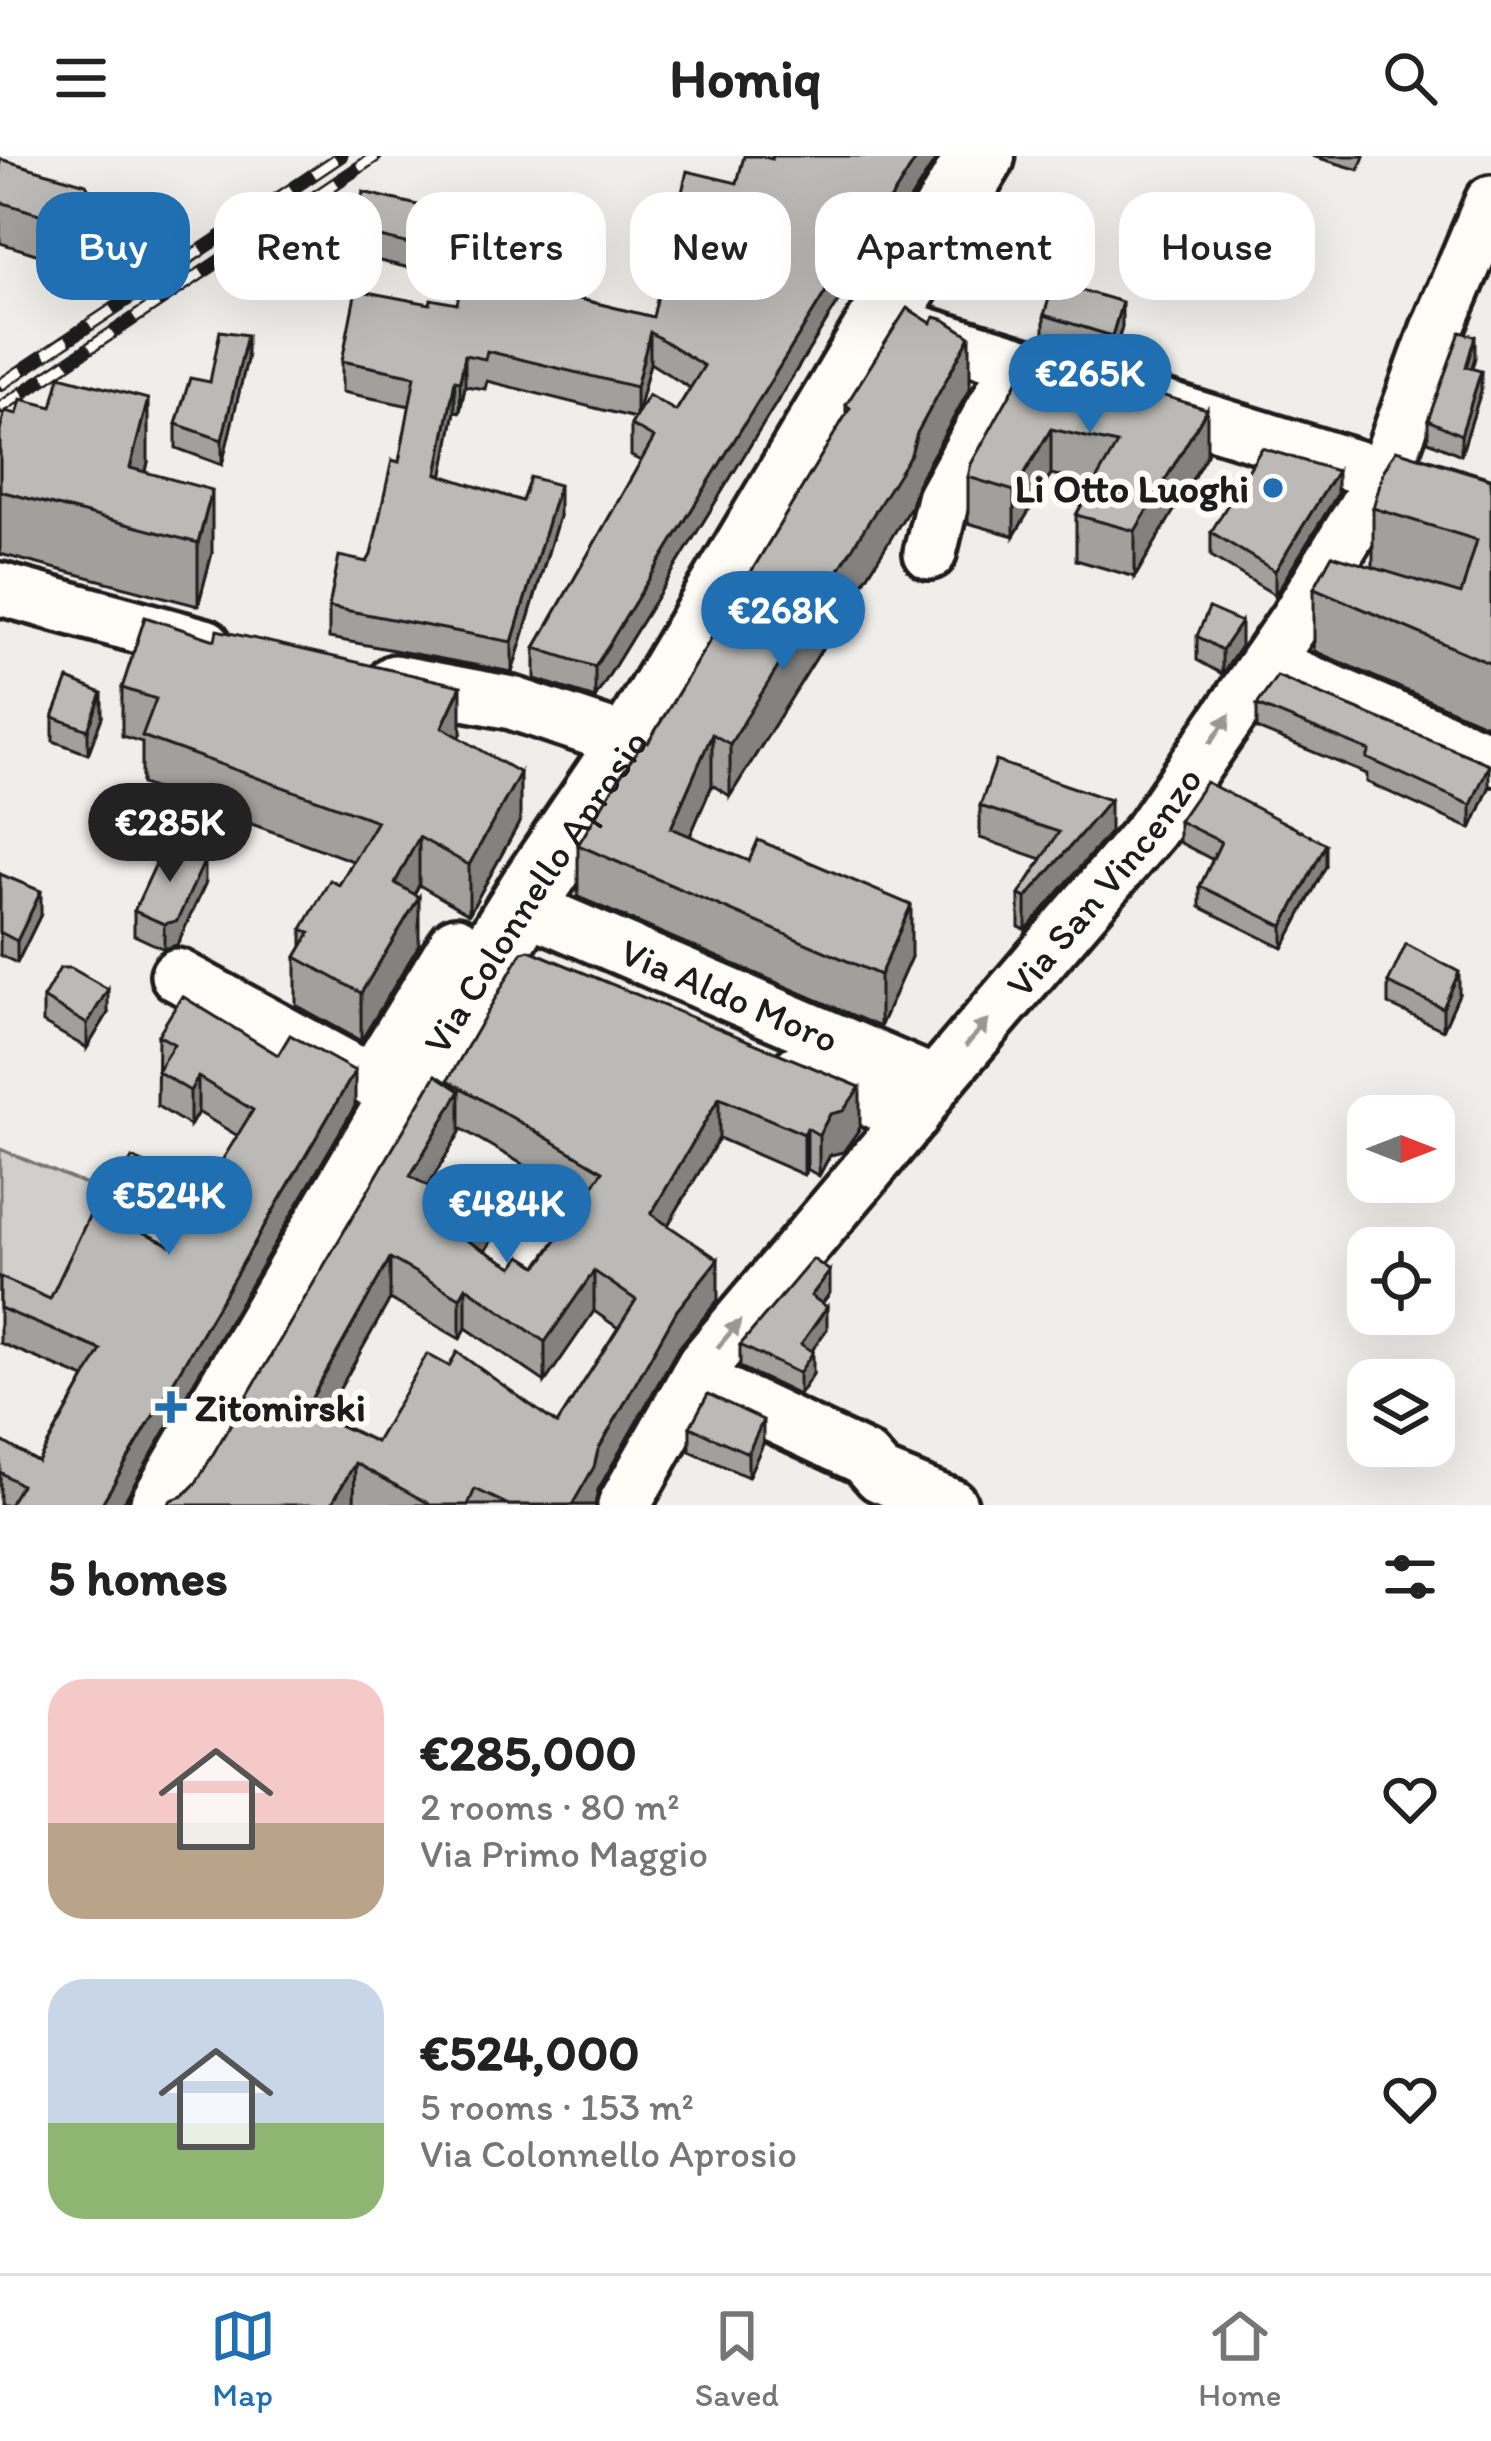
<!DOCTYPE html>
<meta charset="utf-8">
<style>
body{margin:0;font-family:Itim,sans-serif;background:#f2f2f2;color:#222;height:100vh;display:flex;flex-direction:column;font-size:45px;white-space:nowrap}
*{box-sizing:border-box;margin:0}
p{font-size:39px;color:#767676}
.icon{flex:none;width:66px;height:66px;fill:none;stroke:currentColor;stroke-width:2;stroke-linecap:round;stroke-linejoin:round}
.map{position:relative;height:1349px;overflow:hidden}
.panel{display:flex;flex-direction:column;background:#fff;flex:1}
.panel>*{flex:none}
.banner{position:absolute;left:36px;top:36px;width:1419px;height:108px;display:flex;gap:24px}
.needle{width:78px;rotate:90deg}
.tools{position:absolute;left:1347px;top:939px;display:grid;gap:24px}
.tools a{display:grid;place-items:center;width:108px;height:108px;border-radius:24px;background:#fff;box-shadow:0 12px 48px #0002;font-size:60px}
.price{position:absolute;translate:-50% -102px;padding:0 27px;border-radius:42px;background:#1f6fb2;color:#fff;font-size:39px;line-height:78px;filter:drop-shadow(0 3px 6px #0008)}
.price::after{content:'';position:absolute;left:50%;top:72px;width:36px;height:27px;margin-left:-18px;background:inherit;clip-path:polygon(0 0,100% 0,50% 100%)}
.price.current{background:#222;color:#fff}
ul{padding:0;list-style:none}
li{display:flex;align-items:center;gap:36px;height:300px;padding:0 48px}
li span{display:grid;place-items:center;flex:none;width:336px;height:240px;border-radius:36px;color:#555}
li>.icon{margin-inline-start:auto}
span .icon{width:144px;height:144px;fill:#fffc;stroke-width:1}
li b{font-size:51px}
h2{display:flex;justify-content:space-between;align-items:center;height:144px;padding:0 48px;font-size:51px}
.pill{padding:0 42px;border-radius:36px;background:#fff;box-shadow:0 12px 48px #0002;font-size:42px;line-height:108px}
.pill.current{background:#1f6fb2;color:#fff}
header{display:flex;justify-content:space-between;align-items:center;height:156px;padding:0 48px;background:#fff;font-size:54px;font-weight:700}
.menu{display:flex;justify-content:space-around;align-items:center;height:168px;border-top:3px solid #e0e0e0;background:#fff;font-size:33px;color:#767676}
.menu a{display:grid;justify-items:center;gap:6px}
.menu .current{color:#1f6fb2}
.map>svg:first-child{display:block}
.grass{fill:#d0cfcc;stroke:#767674;stroke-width:3}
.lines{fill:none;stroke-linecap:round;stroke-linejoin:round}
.minor-casing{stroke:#1c1c1c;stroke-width:60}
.major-casing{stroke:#1c1c1c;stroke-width:75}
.minor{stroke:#fdfcf7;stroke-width:51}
.major{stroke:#fdfcf7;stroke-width:66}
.rail-casing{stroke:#1c1c1c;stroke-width:14}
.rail{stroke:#fdfcf7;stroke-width:9;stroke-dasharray:27;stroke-linecap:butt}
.wall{fill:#a1a09d;stroke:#1c1c1c;stroke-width:3;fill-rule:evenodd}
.shaded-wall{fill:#83827f;stroke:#1c1c1c;stroke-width:3}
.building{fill:#bbbab6;stroke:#1c1c1c;stroke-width:3;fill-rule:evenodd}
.oneway{fill:#989794}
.poi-dot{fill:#1f6fb2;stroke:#fdfcf7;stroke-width:4.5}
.labels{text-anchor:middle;stroke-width:12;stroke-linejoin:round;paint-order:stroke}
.poi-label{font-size:39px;font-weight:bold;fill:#1c1c1c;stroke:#fdfcf7;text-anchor:end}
.street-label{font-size:39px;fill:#1c1c1c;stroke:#fdfcf7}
</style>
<header><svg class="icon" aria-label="menu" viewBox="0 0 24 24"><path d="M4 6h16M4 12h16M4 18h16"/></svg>Homiq<svg class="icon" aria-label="search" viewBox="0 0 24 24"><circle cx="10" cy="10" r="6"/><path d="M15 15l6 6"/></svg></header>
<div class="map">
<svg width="1491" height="1349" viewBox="0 0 1491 1349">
<rect width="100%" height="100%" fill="#f0eeea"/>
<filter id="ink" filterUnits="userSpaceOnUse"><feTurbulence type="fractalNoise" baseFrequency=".00833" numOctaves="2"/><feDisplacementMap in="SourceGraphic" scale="24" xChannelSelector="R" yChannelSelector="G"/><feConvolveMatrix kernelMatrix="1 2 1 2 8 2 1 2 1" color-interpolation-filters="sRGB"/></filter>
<g filter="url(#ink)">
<polygon class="grass" points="0,993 102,1035 48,1167 0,1148"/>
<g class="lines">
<g class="minor-casing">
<g id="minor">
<polyline points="907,172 1491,352"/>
<polyline points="930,397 943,343 1018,207"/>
<polyline points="0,433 205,489"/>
<polyline points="1266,507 1491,603"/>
<polyline points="395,525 512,547 632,587"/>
<path id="s1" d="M 523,750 L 935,927"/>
<polyline points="177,819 403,942"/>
<polyline points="383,906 456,787"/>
<polyline points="798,915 912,961"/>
<polyline points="695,1223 865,1303 880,1320 951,1349"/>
<path id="s2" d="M 624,1349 L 703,1209 L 912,961 L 935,927 L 1151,674 L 1296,463 L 1383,321 L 1436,176 L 1491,46"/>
</g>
</g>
<g class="major-casing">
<g id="major">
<path id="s3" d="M 164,1349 L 414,923 L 537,727 L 632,587 L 981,0"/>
</g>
</g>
<use href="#minor" class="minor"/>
<use href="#major" class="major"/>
<g class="rail-casing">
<g id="rail">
<polyline points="0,229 341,0"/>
<polyline points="0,252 376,0"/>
</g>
</g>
<use href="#rail" class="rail"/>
</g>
<g class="wall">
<path d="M 938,0 L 887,80 L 880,78 L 595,542 L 535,523 L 535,492 L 641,305 L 631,300 L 631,269 L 635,262 L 487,225 L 485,233 L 465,230 L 460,256 L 455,255 L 442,320 L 559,360 L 512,516 L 329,482 L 329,451 L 367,406 L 371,399 L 399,306 L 410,250 L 342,236 L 342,205 L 430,148 L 457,148 L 502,124 L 653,161 L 737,27 L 772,3 ZM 650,207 L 690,232 L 676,255 L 637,258 Z"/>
<polygon points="1312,0 1364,0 1359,14"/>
<polygon points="0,3 105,102 63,126 49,102 0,87"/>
<polygon points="430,52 431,117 354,99 354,75"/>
<polygon points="1044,159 1122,171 1112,204 1044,183"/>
<polygon points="1032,199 1207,298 1135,421 1076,404 1076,359 1093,328 1051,318 1014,380 968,367 968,321"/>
<polygon points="1475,201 1472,212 1481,235 1461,299 1428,285 1428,264"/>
<polygon points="247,203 222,309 176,292 176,268"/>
<polygon points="970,232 917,328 911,350 730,640 712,629 690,680 911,801 880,871 578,741 578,689 648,587 846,259 846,249"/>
<polygon points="0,274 148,306 146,316 212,397 198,450 0,398"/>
<polygon points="1491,323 1491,571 1314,495 1314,432 1373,411 1373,352"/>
<polygon points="1337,339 1275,439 1211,400 1211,376"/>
<polygon points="1197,480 1241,490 1222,518 1197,504"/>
<polygon points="122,532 461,578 459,581 520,665 469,758 419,729 414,738 419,789 361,885 296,849 296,801 302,791 302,773 339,729 353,705 142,628 142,586 122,580"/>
<polygon points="1257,549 1489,632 1471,673 1367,626 1367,618 1257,573"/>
<polygon points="53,561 102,561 88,598 53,585"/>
<polygon points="980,650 1110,676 1026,774 1019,771 1019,739 1042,703 980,682"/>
<polygon points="1179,665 1326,710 1283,792 1200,751 1200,730 1213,704 1179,686"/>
<polygon points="0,718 41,758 17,807 0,799"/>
<polygon points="205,728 177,789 164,793 134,779 134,755"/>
<path d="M 522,796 L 860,972 L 843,996 L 830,999 L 819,1020 L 807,1013 L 804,1019 L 719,982 L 668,1069 L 718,1144 L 677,1194 L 598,1334 L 595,1349 L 358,1349 L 355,1347 L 354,1349 L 168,1349 L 183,1340 L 196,1327 L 448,927 ZM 460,972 L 584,1044 L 537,1110 L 513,1111 L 485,1095 L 500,1071 L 428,1030 L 460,976 ZM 390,1143 L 460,1183 L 466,1172 L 545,1226 L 594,1155 L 618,1172 L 557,1268 L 376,1286 L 324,1260 Z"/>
<polygon points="1388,827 1459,838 1443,874 1388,848"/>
<polygon points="43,842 108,857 87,892 43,867"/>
<polygon points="158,879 355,950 122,1349 0,1349 0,1284 38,1306 85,1222 0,1187 0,1121 50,1143 170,1089 238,980 198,956 190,970 157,950"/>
<polygon points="159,1026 148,1052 121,1039 121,1027"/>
<polygon points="830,1137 822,1147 827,1173 811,1195 813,1218 799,1239 740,1211 740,1189"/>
<polygon points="690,1271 763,1288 748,1321 690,1295"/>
</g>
<g class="shaded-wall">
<polygon points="918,0 938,0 887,80 887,49"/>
<polygon points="880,47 880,78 595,542 595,511"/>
<polygon points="105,61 105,102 63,126 63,85"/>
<polygon points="1122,146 1122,171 1112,204 1112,180"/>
<polygon points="650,176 650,207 636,262 636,231"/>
<polygon points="247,179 247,203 222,309 222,284"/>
<polygon points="970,180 970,232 917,328 911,350 730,640 730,588 917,277"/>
<polygon points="1475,180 1475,201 1466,231 1466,211"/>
<polygon points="465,199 465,230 460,256 460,225"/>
<polygon points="1481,215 1481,235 1461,299 1461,279"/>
<polygon points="455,224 455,255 437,349 437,318"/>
<polygon points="148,243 148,306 132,370 130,312"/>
<polygon points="1207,253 1207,298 1135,421 1135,375"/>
<polygon points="1051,273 1051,318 1014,380 1014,335"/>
<polygon points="1337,315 1337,339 1275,439 1275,415"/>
<polygon points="559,329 559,360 512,516 512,486"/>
<polygon points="212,334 212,397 198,450 198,387"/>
<polygon points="1241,466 1241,490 1222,518 1222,494"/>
<polygon points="461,530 461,578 442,619 442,571"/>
<polygon points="102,537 102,561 88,598 88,574"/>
<polygon points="712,578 712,629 671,724 671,672"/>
<polygon points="1489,608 1489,632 1471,673 1471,649"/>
<polygon points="520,617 520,665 469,758 469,709"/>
<polygon points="1110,644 1110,676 1026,774 1026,742"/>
<polygon points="419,681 419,729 395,775 395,727"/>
<polygon points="1326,688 1326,710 1283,792 1283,770"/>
<polygon points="205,704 205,728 177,789 164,793 164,768"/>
<polygon points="41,735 41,758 17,807 17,785"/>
<polygon points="419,741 419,789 361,885 361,837"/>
<polygon points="911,749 911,801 880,871 880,819"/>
<polygon points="1459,816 1459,838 1443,874 1443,852"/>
<polygon points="108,833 108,857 87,892 87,868"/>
<polygon points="355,915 355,950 122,1349 101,1349"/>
<polygon points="198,921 198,956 190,970 190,935"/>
<polygon points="860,931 860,972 843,996 830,999 819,1020 819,979 830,958"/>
<polygon points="460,935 460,976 410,1061 410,1020"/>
<polygon points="719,942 719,982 651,1098 651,1058"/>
<polygon points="1448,956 1448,968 1437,997 1437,985"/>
<polygon points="807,972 807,1013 804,1019 804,978"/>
<polygon points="159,1014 159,1026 148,1052 148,1039"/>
<polygon points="500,1030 500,1071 466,1125 466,1084"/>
<polygon points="390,1102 390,1143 309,1288 309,1247"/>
<polygon points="718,1103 718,1144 677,1194 598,1334 595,1349 572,1349 598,1294 677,1154"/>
<polygon points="594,1115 594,1155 545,1226 545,1186"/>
<polygon points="830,1115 830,1137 811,1162 811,1140"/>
<polygon points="466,1131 466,1172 460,1183 460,1142"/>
<polygon points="827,1151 827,1173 801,1210 801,1188"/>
<polygon points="813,1196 813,1218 799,1239 799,1217"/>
<polygon points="763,1264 763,1288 748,1321 748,1297"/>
<polygon points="355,1307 354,1349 331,1349"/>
</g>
<g class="building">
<polygon points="744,0 761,0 772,3 772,0 918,0 887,49 880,47 595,511 535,492 654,282 631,269 648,239 676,255 704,210 650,176 636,231 487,195 485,203 465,199 460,225 455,224 437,318 522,345 530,321 559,329 512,486 329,451 339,400 367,406 371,399 392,304 399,306 415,220 342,205 356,134 430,148 431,143 457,148 465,109 502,116 501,124 653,161 687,15 737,27"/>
<polygon points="0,3 86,28 105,61 63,85 49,61 0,46"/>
<polygon points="363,36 430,52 431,93 354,75"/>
<polygon points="1054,126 1122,146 1112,180 1044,159"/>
<polygon points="907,152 931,167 935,161 945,164 970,180 917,277 911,298 730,588 712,578 671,672 749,705 758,684 911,749 880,819 578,689 619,622 644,585 648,587 850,252 846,249"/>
<polygon points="220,175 247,179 222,284 176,268 190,222 210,226"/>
<polygon points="1460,176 1475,180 1466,211 1481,215 1461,279 1428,264"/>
<polygon points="1032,199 1207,253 1135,375 1076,359 1117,288 1051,273 1014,335 968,321 971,308"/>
<polygon points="60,220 148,243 130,312 212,334 198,387 0,335 0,274 5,255 17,258 21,243 52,251"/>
<polygon points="1262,292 1337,315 1275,415 1211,376"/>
<polygon points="1396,294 1491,323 1491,508 1314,432 1332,399 1461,438 1477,384 1373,352 1384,314"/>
<polygon points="1209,452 1241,466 1222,494 1197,480"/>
<polygon points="145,461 215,484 217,474 461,530 442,571 520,617 469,709 419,681 395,727 419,741 361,837 296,801 310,777 302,773 330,724 339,729 377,665 142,580 156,543 122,532"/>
<polygon points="1277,520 1489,608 1471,649 1367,602 1370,595 1257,549"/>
<polygon points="68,523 102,537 88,574 53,561"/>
<polygon points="996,605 1110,644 1026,742 1019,739 1059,676 980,650"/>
<polygon points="1206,626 1326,688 1283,770 1200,730 1221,686 1179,665"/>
<polygon points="166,686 205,704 177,765 164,768 134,755"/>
<polygon points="0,718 41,735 17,785 0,776"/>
<polygon points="1406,788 1459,816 1443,852 1388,827"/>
<path d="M 529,794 L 860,931 L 843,955 L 830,958 L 819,979 L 807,972 L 804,978 L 719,942 L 651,1058 L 718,1103 L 677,1154 L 598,1294 L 594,1311 L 572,1349 L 509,1349 L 475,1333 L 468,1349 L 427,1349 L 428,1347 L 355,1307 L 331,1349 L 168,1349 L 171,1344 L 183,1340 L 196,1327 L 436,919 L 460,935 L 410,1020 L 458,1047 L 478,1017 L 500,1030 L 466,1084 L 513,1111 L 521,1100 L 537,1110 L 542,1105 L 603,1015 L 448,924 L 522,796 ZM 390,1102 L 460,1142 L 466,1131 L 545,1186 L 594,1115 L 636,1144 L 557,1268 L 457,1196 L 449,1210 L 427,1198 L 376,1286 L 328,1264 L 309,1247 Z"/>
<polygon points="60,812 71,812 108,833 87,868 43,842"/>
<polygon points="182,840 278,899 290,879 355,915 101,1349 9,1349 21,1329 0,1316 0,1284 38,1306 101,1194 0,1152 0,1121 50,1143 93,1052 170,1089 253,954 198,921 190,935 157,915 174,888 158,879"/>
<polygon points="1422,946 1448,956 1437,985 1434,984 1434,960 1417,960"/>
<polygon points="132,1002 159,1014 148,1039 121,1027"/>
<polygon points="813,1103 830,1115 811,1140 827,1151 801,1188 813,1196 799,1217 740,1189"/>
<polygon points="708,1238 763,1264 748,1297 690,1271"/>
</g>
<defs><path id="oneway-solid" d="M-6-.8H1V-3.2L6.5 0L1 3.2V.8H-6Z" transform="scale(3)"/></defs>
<g class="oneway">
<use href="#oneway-solid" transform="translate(1220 573) rotate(-56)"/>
<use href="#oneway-solid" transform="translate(977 877) rotate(-49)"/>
<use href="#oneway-solid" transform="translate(729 1178) rotate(-50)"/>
</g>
</g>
<g class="poi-dot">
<circle cx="1273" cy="332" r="12"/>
<path d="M165 1233h12v12h12v12h-12v12h-12v-12h-12v-12h12z"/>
</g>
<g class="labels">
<g class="poi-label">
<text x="1249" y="346">Li Otto Luoghi</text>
<text x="195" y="1265" text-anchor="start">Zitomirski</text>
</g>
<g class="street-label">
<text dy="14" stroke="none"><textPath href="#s2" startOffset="789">Via San Vincenzo</textPath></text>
<text dy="14" stroke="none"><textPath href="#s3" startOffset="717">Via Colonnello Aprosio</textPath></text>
<text dy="14" stroke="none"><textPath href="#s1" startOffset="225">Via Aldo Moro</textPath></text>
</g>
</g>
</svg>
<div class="tools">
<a><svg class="needle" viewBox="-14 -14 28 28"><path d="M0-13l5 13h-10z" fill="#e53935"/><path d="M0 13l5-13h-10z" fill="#767676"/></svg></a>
<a><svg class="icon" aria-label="locate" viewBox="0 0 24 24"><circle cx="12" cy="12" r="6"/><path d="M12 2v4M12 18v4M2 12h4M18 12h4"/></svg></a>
<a><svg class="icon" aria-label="layers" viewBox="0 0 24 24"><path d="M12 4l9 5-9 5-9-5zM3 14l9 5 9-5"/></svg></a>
</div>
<b class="price" style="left:1090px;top:280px">€265K</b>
<b class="price" style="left:783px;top:517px">€268K</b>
<b class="price current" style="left:170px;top:729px">€285K</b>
<b class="price" style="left:169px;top:1102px">€524K</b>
<b class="price" style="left:507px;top:1110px">€484K</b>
<div class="banner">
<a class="pill current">Buy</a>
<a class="pill">Rent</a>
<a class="pill">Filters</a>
<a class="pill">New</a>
<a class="pill">Apartment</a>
<a class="pill">House</a>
</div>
</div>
<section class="panel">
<h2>5 homes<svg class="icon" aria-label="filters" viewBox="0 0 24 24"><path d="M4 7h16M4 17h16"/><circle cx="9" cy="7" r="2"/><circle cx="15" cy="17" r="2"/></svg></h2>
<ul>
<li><span style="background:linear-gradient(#f6c9c9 60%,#b9a48a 0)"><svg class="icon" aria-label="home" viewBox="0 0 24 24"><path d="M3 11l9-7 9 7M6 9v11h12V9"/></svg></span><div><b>€285,000</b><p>2 rooms · 80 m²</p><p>Via Primo Maggio</p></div><svg class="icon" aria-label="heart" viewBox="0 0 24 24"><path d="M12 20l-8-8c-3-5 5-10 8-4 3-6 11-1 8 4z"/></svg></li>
<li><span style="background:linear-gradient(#c9d6e8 60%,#8fb573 0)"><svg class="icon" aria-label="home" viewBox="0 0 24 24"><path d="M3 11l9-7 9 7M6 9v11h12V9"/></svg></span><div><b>€524,000</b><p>5 rooms · 153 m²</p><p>Via Colonnello Aprosio</p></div><svg class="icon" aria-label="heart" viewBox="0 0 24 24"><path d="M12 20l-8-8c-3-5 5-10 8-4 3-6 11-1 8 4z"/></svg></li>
</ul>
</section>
<nav class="menu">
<a class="current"><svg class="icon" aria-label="map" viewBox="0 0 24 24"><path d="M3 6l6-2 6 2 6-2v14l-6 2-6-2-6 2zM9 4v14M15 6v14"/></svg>Map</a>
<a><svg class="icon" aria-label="saved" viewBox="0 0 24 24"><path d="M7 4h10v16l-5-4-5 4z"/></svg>Saved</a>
<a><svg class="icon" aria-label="home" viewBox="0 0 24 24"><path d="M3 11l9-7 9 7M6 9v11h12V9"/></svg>Home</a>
</nav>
